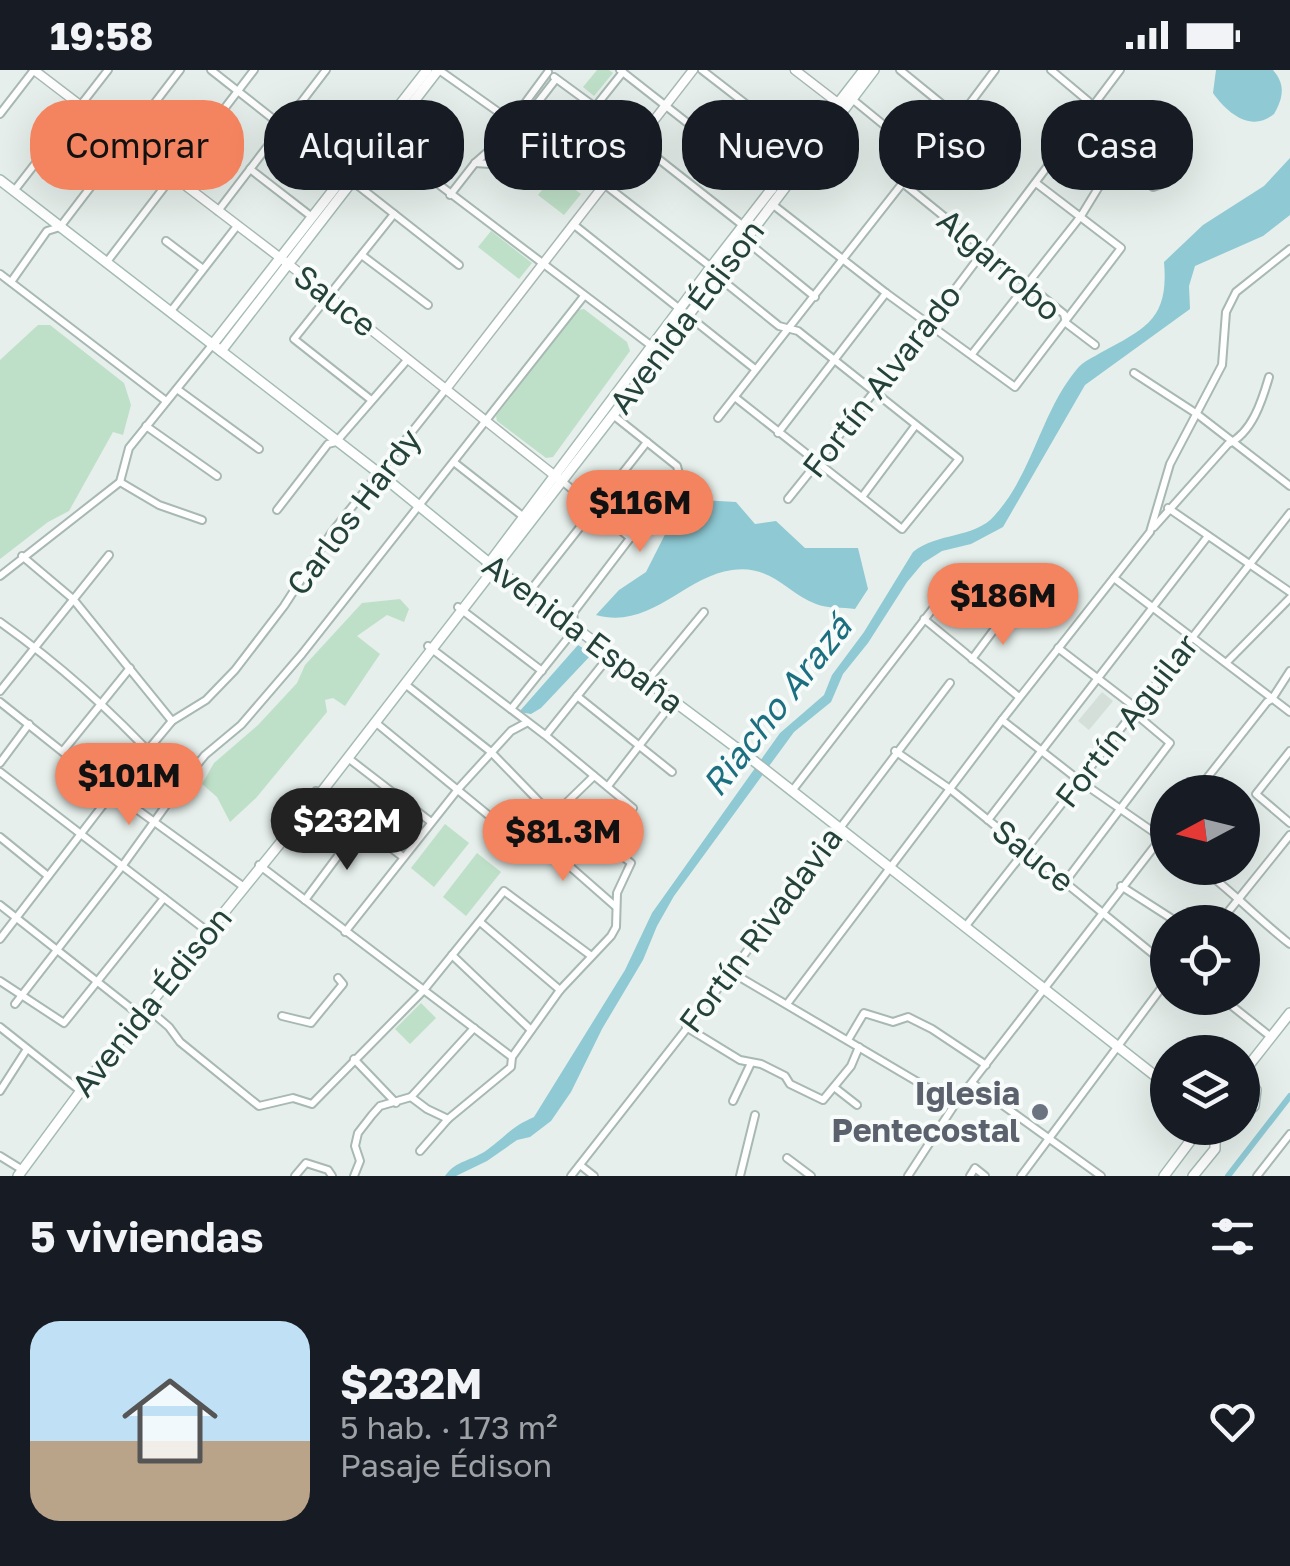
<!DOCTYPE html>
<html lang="es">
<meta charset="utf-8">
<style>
body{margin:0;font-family:"Golos Text",sans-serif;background:#20242c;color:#f1f3f6;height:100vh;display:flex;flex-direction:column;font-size:38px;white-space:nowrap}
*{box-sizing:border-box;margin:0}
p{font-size:32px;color:#9ea1a6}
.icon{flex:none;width:55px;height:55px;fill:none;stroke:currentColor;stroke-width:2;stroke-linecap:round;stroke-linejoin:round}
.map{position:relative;height:1106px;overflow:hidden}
.side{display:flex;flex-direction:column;background:#171b24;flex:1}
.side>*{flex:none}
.hud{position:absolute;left:30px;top:30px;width:1230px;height:90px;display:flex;gap:20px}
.needle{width:65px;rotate:263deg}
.fabs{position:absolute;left:1150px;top:705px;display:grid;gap:20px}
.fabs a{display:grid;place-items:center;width:110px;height:110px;border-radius:50%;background:#171b24;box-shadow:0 10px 40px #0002;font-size:50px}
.price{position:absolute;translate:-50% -85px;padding:0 22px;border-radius:35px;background:#f4845f;color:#111;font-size:32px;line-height:65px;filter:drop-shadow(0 2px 5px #0008)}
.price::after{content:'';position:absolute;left:50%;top:60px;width:30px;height:22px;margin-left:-15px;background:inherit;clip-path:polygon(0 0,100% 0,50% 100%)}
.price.selected{background:#222;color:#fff}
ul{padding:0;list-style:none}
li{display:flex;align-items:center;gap:30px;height:250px;padding:0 30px}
li span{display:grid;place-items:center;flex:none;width:280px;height:200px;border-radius:30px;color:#555}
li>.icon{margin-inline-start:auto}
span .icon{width:120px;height:120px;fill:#fffc;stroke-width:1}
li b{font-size:42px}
h2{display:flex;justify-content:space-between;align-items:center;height:120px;padding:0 30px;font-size:42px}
.pill{padding:0 35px;border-radius:40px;background:#171b24;box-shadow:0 10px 40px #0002;font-size:35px;line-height:90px}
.pill.selected{background:#f4845f;color:#111}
.status{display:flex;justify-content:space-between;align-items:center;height:70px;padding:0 50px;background:#171b24;direction:ltr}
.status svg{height:28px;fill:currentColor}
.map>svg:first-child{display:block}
.built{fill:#d4dfda}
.green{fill:#bfe0c8}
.water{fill:#8ec9d4}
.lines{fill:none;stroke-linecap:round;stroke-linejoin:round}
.canal{stroke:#8ec9d4;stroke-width:6}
.minor-casing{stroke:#a8b8b2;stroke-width:10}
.tertiary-casing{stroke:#a8b8b2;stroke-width:11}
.secondary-casing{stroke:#a4bbb3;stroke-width:12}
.minor{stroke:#fff;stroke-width:6}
.tertiary{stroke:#fff;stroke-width:8}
.secondary{stroke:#fff;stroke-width:9}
.worship-dot{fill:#6b7280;stroke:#f7fbf9;stroke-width:4}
.labels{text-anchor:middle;stroke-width:8;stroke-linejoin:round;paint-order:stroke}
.street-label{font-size:32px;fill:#24423a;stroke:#f7fbf9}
.worship-label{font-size:32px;font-weight:bold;fill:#5b616d;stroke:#f7fbf9;text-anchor:end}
.water-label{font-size:35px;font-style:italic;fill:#1c6f80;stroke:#f7fbf9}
</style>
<div class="status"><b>19:58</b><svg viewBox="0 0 49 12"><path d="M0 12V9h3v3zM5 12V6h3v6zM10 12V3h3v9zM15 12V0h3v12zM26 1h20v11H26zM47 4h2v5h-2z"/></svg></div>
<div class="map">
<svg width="1290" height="1106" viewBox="0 0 1290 1106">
<rect width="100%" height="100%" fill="#e6efeb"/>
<polygon class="built" points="1102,622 1113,631 1089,660 1078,651"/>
<g class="green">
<polygon points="597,0 609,0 613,3 594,26 583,17"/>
<polygon points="555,104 581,124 564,145 538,125"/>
<polygon points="491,161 532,193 519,209 478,177"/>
<polygon points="584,239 627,272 630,281 553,387 546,388 497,351 496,346 578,240"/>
<polygon points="38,255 50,255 124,313 131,335 123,365 113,362 69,441 48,452 0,489 0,290"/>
<polygon points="400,529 409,539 404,552 387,545 357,566 380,584 345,636 333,628 325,630 327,642 256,728 230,752 217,727 202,714 214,693 258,655 297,613 305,595 362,533"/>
<polygon points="445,754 469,773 434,817 411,798"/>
<polygon points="477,783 501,802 466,846 443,827"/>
<polygon points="421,933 436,948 410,974 395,959"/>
</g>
<g class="water">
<path d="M 1216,0 L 1273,0 C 1286,15 1283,28 1274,44 C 1251,63 1227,43 1213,23 Z"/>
<path d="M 1290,88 L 1290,145 L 1263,166 L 1195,196 L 1189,216 L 1190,239 L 1085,315 L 1003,457 L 971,474 L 942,481 L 923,493 L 907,512 L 868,573 L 843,604 L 831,632 L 794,662 L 674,826 L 657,856 L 643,890 L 602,959 L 571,1022 L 551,1051 L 530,1067 L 517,1070 L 487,1091 L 456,1106 L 445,1106 C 456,1090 472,1091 487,1080 C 506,1066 511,1057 534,1047 L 625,900 L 652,843 L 780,663 L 824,625 L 832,605 L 864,562 L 913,482 C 937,462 975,469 995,445 C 1033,403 1041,342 1077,299 C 1083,291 1094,287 1102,282 C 1147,258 1169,248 1164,192 L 1203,155 L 1264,116 Z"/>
<path d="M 683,429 L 736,432 L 755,454 L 776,451 L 805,478 L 858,478 L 868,519 L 855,539 C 844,537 827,539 816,534 C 787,523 771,494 732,500 C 683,507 651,560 596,545 L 619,520 L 646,502 Z"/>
<polygon points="578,575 592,584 541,638 531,644 519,642"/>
</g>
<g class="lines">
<polyline class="canal" points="1228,1106 1290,1026"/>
<g class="minor-casing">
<g id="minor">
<polyline points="211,0 459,195"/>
<polyline points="439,0 511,51"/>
<polyline points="620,0 773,120"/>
<polyline points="702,0 804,79"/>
<polyline points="900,0 959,48 995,0"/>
<path d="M 1051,0 L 1088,31 L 1094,44 L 1147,88 L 1166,97 L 1170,102 L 1167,112 L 1153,117 C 1142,109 1145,100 1147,88"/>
<polyline points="554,7 595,37 623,2"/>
<polyline points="0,44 34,0"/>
<polyline points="375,66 653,277"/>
<polyline points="637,72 750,161"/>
<polyline points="475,93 490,94 556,9"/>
<polyline points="250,99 312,147"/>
<polyline points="604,114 711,197 717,206 779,256 798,261 959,389 902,459 736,328"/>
<polyline points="904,114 1064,244 1066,253 1095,275"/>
<polyline points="14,121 108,0"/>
<polyline points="450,125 475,93 492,78 548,2"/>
<polyline points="772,134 886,223 1015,317 1121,178 1036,113"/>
<polyline points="218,141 326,0"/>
<polyline points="573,154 755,299"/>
<polyline points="745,170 815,227"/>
<polyline points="166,171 203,199"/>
<polyline points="363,186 428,235"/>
<polyline points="106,193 254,0"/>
<polyline points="0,204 166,331"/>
<polyline points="11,212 47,161 60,157 180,0"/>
<polyline points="171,241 237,156"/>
<polyline points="972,284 1081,146 1100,115"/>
<polyline points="1134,303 1197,344 1290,416"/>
<polyline points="177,319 259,379"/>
<polyline points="370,329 294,269 394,144"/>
<polyline points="718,348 923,87 852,29"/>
<polyline points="146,356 217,406"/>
<polyline points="778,363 886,223"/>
<polyline points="455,393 525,448"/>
<polyline points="562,411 630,468"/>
<polyline points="120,412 159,435 202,450"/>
<polyline points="862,427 915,356"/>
<polyline points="788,429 928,255 1120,0"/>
<polyline points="1168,438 1290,522"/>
<polyline points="277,440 328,374 336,372 408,289"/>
<path d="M 1154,457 L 1228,374 C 1252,363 1262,331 1269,307"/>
<polyline points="22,486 73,529 172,651"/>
<polyline points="0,506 120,412 129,378 213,274"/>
<polyline points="1114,508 1290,642"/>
<polyline points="529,522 647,372"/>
<polyline points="458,537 542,601"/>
<polyline points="924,549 1019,627"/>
<path d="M 0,552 C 66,599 127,655 180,716"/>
<polyline points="428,576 545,665 633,738"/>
<polyline points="1058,578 1131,634 1132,641 1170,673 1065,812"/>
<polyline points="972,589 1005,545"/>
<polyline points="1227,592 1290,528"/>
<polyline points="647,611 704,542"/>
<polyline points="405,614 491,682 553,746"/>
<polyline points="0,621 109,485"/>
<polyline points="577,626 672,702"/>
<polyline points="0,632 113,722 244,817"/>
<polyline points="511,639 575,559 573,543 679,404 677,396 613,345"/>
<polyline points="1002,650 1080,711 1168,772"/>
<polyline points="375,652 521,772 525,773 594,706"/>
<polyline points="546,665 611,584"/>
<polyline points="63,681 130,598"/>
<polyline points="895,681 950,719 1168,896"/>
<polyline points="1290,681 1256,724 1290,753"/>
<polyline points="348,688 431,752"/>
<polyline points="0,693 29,654"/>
<polyline points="0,702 207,861"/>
<polyline points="608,716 673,632"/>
<polyline points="316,721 403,787"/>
<polyline points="792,721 955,510"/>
<polyline points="1196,722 1267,632 1272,629 1290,601"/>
<polyline points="988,750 1208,466"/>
<polyline points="534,765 615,836"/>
<polyline points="0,767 48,806"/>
<polyline points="259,795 512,987"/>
<path d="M 1201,798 C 1233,822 1259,850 1290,874"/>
<polyline points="1121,816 1177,852"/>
<polyline points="305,830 361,755"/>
<polyline points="0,835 137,943 147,938 169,957 180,972 259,1036 293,1028 312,1034 423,921 504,821 590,885"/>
<polyline points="480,852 560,920"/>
<polyline points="1220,852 1290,765"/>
<polyline points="965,857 1290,443"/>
<polyline points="345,862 459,718 511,661 526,653"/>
<polyline points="0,869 113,722 172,651 206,630 235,600 284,536 332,462 446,319"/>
<polyline points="452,885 531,960"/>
<polyline points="731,902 955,1034"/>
<polyline points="0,911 64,953 164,828"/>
<polyline points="1222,928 1271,967"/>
<polyline points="15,934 123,795 180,716 205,685 241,655 302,584 584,226"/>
<polyline points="787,934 1002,650 1150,462 1170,394 1222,295 1226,242 1236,222 1290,179"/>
<polyline points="282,946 311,953 343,914 338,908"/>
<polyline points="0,957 78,1019"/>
<polyline points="686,957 740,990 761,994 785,1006 790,1014 823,1030 851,996 859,977"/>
<polyline points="848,970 864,943 893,952 908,947 932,959 986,995"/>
<polyline points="354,989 396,1033"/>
<polyline points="972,1013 1101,1106"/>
<polyline points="834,1017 857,1035"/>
<polyline points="0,1021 27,979"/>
<polyline points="411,1027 427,1039 448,1049"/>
<polyline points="733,1031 751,993"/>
<polyline points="420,1081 448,1049 511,997 512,987 560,920 611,866 616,857 617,823 631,793 561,738"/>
<polyline points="0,1086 21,1099"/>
<polyline points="787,1088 811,1106"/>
<polyline points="580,1095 594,1106"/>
<polyline points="295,1106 306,1093 328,1100 332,1106"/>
<polyline points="354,1106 360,1091 355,1076 358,1063 372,1045 380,1036 411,1027 474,958"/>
<polyline points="571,1106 731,902 950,613"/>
<polyline points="740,1106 755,1045"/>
<polyline points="908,1106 955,1034 1168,759"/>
<polyline points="970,1106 975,1098 985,1106"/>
<polyline points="1021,1106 1168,909"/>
<polyline points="1257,1106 1290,1064"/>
</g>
</g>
<g class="tertiary-casing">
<g id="tertiary">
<polyline points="34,0 287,193 559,409"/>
<polyline points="795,0 843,37"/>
<polyline points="446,319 693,0"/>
</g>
</g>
<g class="secondary-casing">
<g id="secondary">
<polyline points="0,110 380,404 494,497 754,691 1168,1016"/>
<polyline points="213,274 427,0"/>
<polyline points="221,281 438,0"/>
<polyline points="487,496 711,197 864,0"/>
<polyline points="1242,1004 1290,943"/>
<polyline points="1242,1013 1256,1020 1254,1036 1242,1047"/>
<polyline points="18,1106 94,1003 320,724 613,345 874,0"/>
<polyline points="1164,1106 1200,1058"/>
<polyline points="1193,1106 1215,1079 1215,1066 1203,1058"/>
</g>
</g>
<use href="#minor" class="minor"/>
<use href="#tertiary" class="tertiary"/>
<use href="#secondary" class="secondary"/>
</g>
<circle class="worship-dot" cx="1040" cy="1042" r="10"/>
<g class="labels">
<g class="street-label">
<text transform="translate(999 195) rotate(41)" y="11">Algarrobo</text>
<text transform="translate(335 231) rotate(38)" y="11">Sauce</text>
<text transform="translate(687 247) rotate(-53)" y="11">Avenida Édison</text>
<text transform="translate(882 311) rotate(-52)" y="11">Fortín Alvarado</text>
<text transform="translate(354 442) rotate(-53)" y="11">Carlos Hardy</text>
<text transform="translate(583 564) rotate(37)" y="11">Avenida España</text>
<text transform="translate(1127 651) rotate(-52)" y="11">Fortín Aguilar</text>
<text transform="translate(1033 786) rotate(39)" y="11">Sauce</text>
<text transform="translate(761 860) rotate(-53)" y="11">Fortín Rivadavia</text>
<text transform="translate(152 932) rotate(-51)" y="11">Avenida Édison</text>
</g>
<g class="worship-label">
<text x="1020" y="1035">Iglesia<tspan x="1020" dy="37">Pentecostal</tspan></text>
</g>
<g class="water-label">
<text transform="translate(777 636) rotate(-52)" y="12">Riacho Arazá</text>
</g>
</g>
</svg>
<div class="fabs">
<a><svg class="needle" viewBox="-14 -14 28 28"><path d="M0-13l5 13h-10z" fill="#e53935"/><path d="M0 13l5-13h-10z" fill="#9ea1a6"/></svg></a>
<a><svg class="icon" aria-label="locate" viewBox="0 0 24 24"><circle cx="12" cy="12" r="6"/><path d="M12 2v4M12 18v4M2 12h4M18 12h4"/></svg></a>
<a><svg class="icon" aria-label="layers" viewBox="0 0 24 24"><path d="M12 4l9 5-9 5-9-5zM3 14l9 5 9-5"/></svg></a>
</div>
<b class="price" style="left:640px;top:485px">$116M</b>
<b class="price" style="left:1003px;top:578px">$186M</b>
<b class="price" style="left:129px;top:758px">$101M</b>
<b class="price selected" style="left:347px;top:803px">$232M</b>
<b class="price" style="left:563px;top:814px">$81.3M</b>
<div class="hud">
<a class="pill selected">Comprar</a>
<a class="pill">Alquilar</a>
<a class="pill">Filtros</a>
<a class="pill">Nuevo</a>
<a class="pill">Piso</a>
<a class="pill">Casa</a>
</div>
</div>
<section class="side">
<h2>5 viviendas<svg class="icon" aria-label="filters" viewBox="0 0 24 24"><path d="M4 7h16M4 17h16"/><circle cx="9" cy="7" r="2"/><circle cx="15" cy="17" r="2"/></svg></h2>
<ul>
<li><span style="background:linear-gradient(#bfe0f5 60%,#b9a48a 0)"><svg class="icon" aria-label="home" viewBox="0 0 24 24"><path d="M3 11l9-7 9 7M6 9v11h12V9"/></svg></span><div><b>$232M</b><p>5 hab. · 173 m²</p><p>Pasaje Édison</p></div><svg class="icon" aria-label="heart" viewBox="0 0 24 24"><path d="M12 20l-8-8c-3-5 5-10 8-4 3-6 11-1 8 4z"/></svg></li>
</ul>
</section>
